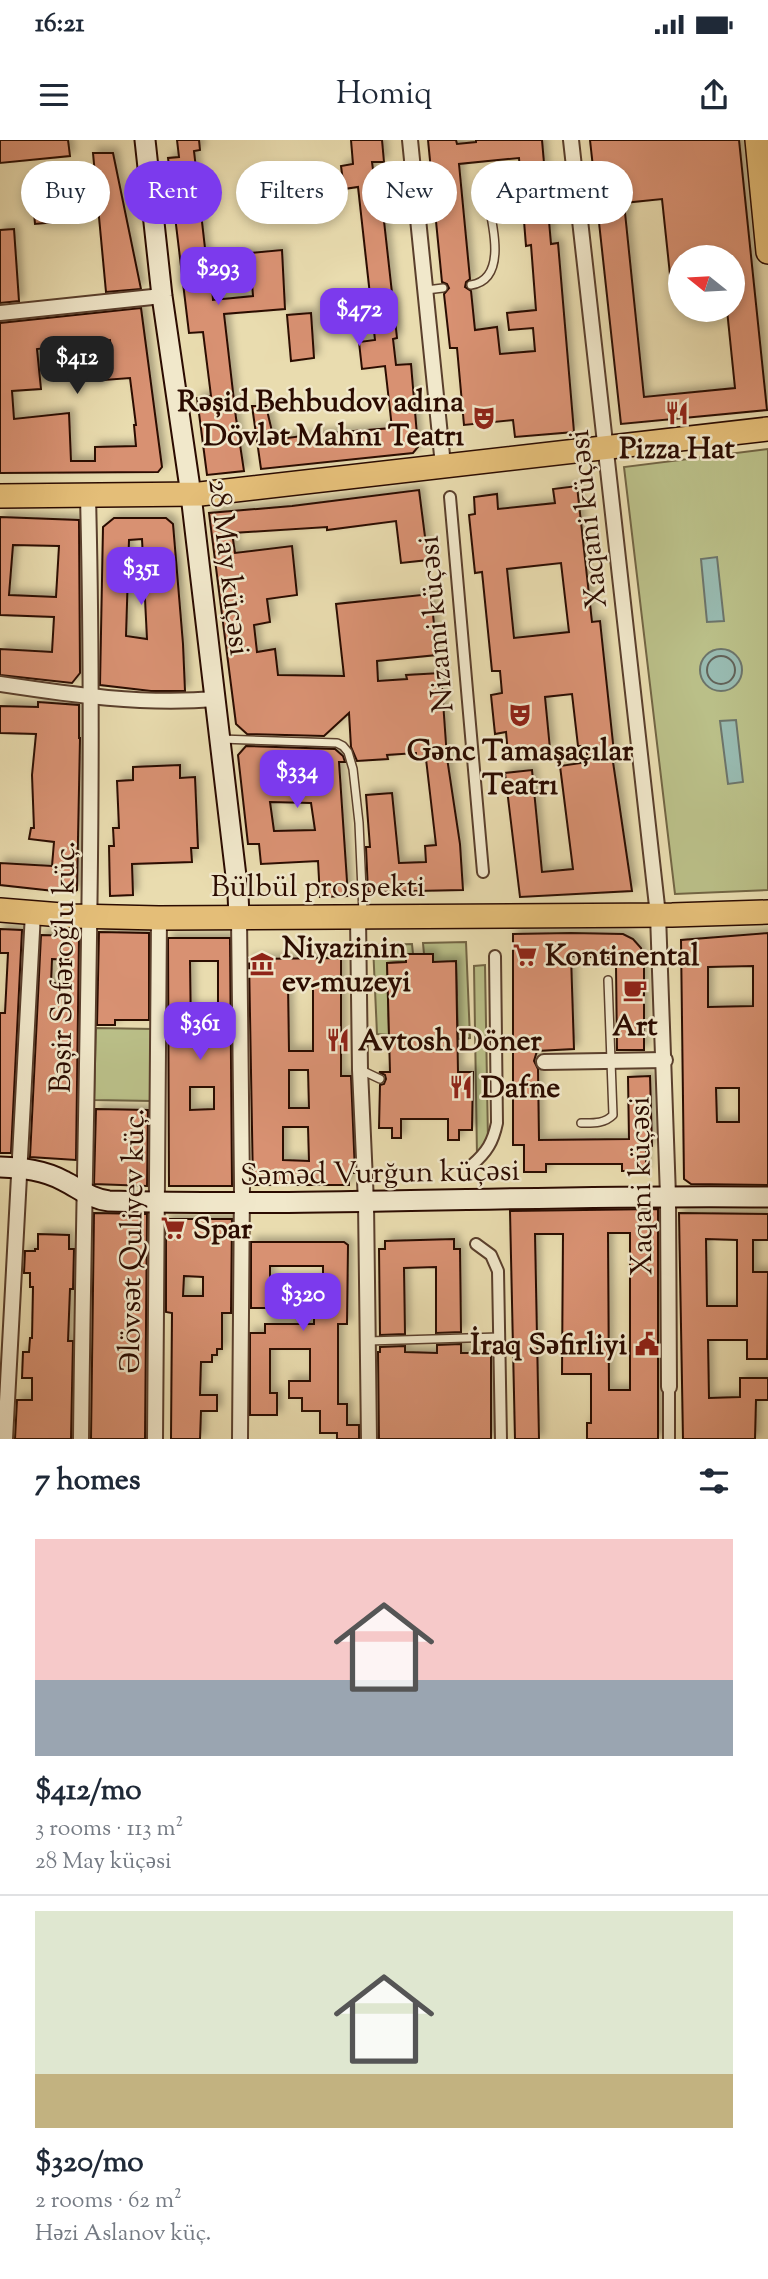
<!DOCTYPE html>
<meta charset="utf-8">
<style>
body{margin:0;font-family:"Sorts Mill Goudy",serif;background:#f6f6f7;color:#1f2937;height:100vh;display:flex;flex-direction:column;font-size:26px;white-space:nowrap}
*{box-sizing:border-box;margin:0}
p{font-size:23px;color:#747a83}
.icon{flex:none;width:38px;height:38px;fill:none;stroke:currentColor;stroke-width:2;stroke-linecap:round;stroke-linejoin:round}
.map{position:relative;height:1299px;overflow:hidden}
.drawer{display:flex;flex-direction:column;background:#fff;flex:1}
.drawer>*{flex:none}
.guide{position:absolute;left:21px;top:21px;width:726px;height:63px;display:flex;gap:14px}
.needle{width:46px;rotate:288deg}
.buttons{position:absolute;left:668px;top:105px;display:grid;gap:14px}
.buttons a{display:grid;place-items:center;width:77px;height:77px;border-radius:50%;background:#fff;box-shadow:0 4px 10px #0003;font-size:35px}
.price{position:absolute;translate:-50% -60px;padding:0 16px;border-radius:14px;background:#7c3aed;color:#fff;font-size:23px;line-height:46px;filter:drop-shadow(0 2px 4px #0008)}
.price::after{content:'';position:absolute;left:50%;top:42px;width:21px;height:16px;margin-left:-10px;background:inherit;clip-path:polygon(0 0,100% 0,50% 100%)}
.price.selected{background:#222;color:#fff}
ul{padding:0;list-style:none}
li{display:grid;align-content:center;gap:14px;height:371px;padding:0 35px}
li+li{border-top:2px solid #e0e1e3}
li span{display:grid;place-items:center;height:217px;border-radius:0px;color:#555}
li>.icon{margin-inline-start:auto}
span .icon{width:126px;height:126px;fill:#fffc;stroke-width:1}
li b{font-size:30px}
h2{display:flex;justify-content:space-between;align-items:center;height:84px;padding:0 35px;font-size:30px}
.tag{padding:0 24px;border-radius:32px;background:#fff;box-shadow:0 4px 10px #0003;font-size:24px;line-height:63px}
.tag.selected{background:#7c3aed;color:#fff}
.status{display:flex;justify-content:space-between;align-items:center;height:49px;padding:0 35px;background:#fff;direction:ltr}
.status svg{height:19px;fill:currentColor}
header{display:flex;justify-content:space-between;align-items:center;height:91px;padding:0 35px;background:#fff;font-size:32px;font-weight:600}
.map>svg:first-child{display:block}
.green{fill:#babf88;stroke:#726544;stroke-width:2}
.water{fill:#98bab0;stroke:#6c746a;stroke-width:2}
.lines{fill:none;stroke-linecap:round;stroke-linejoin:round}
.shore{stroke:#626258;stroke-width:2}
.building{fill:#d89172;stroke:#2b0b00;stroke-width:2;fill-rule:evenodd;filter:url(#shadow)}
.service-casing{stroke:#5a3f2c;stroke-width:10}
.pedestrian-casing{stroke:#5a3f2c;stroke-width:14}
.minor-casing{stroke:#5a3f2c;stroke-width:18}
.secondary-casing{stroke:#2b0b00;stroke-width:23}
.primary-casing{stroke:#2b0b00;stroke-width:26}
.service{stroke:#f1e8cb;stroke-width:7}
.pedestrian{stroke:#f1e8cb;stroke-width:10}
.minor{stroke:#f1e8cb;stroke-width:14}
.secondary{stroke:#f1e8cb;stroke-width:19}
.primary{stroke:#e4be78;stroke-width:23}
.labels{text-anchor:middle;stroke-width:5;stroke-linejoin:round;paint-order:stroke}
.poi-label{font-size:30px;font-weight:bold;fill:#2b0b00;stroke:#f1e8cb;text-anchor:start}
.street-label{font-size:30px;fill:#2b0b00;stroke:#f1e8cb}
</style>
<div class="status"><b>16:21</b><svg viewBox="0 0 49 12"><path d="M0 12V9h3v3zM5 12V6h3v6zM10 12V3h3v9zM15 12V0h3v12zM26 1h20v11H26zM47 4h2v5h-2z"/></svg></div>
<header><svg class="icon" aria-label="menu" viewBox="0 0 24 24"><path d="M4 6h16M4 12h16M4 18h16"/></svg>Homiq<svg class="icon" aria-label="share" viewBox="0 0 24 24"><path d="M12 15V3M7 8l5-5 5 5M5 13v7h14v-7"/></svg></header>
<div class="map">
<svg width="768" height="1299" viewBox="0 0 768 1299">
<defs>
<filter id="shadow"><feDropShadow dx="4.5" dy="-4.5" stdDeviation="3.5" flood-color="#0004"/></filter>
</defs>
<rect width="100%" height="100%" fill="#e9dcaf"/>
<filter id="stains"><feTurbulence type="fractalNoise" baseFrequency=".00286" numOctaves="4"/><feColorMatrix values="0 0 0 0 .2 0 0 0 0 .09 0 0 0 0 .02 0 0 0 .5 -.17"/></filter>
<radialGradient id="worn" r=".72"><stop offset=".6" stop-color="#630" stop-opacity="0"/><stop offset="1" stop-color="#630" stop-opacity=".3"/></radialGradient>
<g class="green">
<polygon points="768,309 768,750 675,754 624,327"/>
<polygon points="466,802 470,898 458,899 456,822 433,822 433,814 424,814 423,803"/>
<polygon points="412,804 413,814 406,814 406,822 387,823 389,895 377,894 373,805"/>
<polygon points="485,825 488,1001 477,1016 474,826"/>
<polygon points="96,888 153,889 152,961 94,960"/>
</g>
<g class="water">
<polygon points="717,417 724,481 707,482 701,419"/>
<circle cx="721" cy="530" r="21"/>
<polygon points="736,580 743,642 728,644 720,581"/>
</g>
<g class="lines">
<circle class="shore" cx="721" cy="530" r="14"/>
</g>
<g class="building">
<polygon points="0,0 68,0 70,16 0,23"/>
<path d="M 177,0 L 199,0 L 200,10 L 194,11 L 206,117 L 282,110 L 285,169 L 224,174 L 236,278 L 244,331 L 207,335 L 197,258 L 211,256 L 203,192 L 189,193 L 168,18 L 179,17 ZM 251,131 L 253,156 L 213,160 L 211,135 Z"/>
<polygon points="351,0 382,0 384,22 372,22 375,45 380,45 397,198 393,199 396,225 411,224 418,307 413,313 261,329 252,266 266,266 274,300 316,294 392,288 385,226 362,229 359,202 375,200 358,47 344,49 341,26 353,24"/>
<path d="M 428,0 L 456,0 L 457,4 L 476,2 L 476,0 L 542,0 L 551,104 L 558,103 L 574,292 L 515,297 L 513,280 L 464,285 L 457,208 L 450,208 L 444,154 L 449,148 L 447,144 L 442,142 ZM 519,18 L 526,106 L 531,105 L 536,170 L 507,173 L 509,190 L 533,188 L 535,211 L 500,214 L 497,187 L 475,190 L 471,151 L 465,147 L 466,142 L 470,139 L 459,24 Z"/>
<path d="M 590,0 L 739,0 L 767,270 L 621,284 ZM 662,59 L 671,144 L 681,142 L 681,117 L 699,117 L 699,113 L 722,111 L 723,117 L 733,117 L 733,170 L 727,170 L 735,248 L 644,257 L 624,63 Z"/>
<polygon points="93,13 113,13 141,149 106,152"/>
<polygon points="314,30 318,76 283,79 279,33"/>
<polygon points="77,57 79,80 35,84 33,61"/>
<polygon points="14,89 19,161 0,163 0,90"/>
<path d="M 141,168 L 162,327 L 158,332 L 0,333 L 0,183 ZM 110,200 L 112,219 L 88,223 L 91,241 L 130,238 L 136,285 L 134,285 L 136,306 L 95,307 L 95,321 L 71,321 L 69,273 L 14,279 L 12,251 L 41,249 L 37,209 Z"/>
<polygon points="311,173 314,218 291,221 287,175"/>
<path d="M 577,346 L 592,482 L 600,481 L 615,622 L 613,622 L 632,751 L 520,757 L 505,633 L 532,630 L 542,732 L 573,729 L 560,626 L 588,622 L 586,606 L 578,606 L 572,554 L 545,557 L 550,609 L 508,614 L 506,592 L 495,594 L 491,555 L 502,553 L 500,531 L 492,531 L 482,432 L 475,433 L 469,375 L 475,374 L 474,357 L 497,354 L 498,369 L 555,363 L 553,349 ZM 561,423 L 569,492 L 514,498 L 507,429 Z"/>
<polygon points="419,350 428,420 401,423 396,381 327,390 327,387 232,393 235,413 292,406 297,455 267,459 270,482 254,485 257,512 275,509 278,535 344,536 336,464 431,454 437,515 377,521 378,541 407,539 406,535 441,533 447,618 460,704 463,750 368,752 366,707 370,707 366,655 392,653 399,723 426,722 425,706 436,705 426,619 416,620 416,613 387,615 388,619 357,621 351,607 349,573 324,596 247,594 236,584 209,373 292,366"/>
<path d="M 0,377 L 79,380 L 80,533 L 72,543 L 0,535 L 0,509 L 52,512 L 54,477 L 0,475 ZM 13,405 L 59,406 L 56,457 L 9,455 Z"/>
<path d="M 114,378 L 166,378 L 173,384 L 183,504 L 185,551 L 151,551 L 100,545 L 103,387 ZM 142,399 L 147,499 L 126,496 L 129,400 Z"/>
<polygon points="38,562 79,565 79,598 80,598 77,750 72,753 0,745 0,723 52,726 54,702 29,699 31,688 34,688 32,635 36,594 0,593 0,566 38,567"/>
<path d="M 246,606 L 335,609 L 343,616 L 345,622 L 339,622 L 348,756 L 320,757 L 318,721 L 261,724 L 259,704 L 248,704 L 238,615 ZM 270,662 L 311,663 L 315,690 L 274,691 Z"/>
<polygon points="180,625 180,638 195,637 198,708 191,708 192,722 132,724 133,755 110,756 109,706 114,706 113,688 119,688 117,641 133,640 133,627"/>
<polygon points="0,789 22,790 11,1013 0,1013 0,873 5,873 8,813 0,813"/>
<polygon points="99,792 149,793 149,880 115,880 115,885 97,885"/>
<polygon points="571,793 623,794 633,799 641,808 644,826 644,910 617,910 616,826 609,818 571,816 574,909 537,911 534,921 538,929 539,1000 629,999 628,937 650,936 652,1006 646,1007 646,1031 622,1031 622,1024 546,1024 546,1032 524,1032 524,1005 513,1005 513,794"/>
<path d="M 768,793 L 768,1045 L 691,1044 L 684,1039 L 681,800 ZM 753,826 L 753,866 L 708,867 L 708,827 ZM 716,948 L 739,948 L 739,982 L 717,982 Z"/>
<path d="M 41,795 L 79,796 L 76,1020 L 30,1017 ZM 52,819 L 72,820 L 71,844 L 51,843 Z"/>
<path d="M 168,798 L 230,798 L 232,1046 L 169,1046 ZM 190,821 L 218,821 L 218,897 L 191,897 ZM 190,947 L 214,947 L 214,969 L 190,970 Z"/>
<polygon points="406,814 433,814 433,822 456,821 458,932 473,932 472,990 459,990 459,1000 448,1000 448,979 401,979 401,998 392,998 392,988 379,988 380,945 384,944 386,939 385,935 379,932 390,932 387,823 406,822"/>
<path d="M 341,818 L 341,936 L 351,936 L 355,1033 L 349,1033 L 349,1045 L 253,1045 L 249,819 ZM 288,844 L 313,844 L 313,911 L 289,911 ZM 289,930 L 308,930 L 309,968 L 289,968 ZM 283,987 L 308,987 L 309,1021 L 283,1020 Z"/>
<polygon points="96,969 148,970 147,1046 94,1044"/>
<path d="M 658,1069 L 658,1299 L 587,1299 L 587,1283 L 591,1283 L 591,1234 L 562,1234 L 563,1094 L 535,1094 L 539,1299 L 515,1299 L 510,1071 ZM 608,1093 L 630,1093 L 630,1250 L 609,1250 Z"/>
<polygon points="94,1073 147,1074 145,1299 91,1299"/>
<path d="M 679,1073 L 768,1074 L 768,1100 L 753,1100 L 753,1132 L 768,1132 L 767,1219 L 747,1219 L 747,1200 L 708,1200 L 709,1258 L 740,1257 L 740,1238 L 768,1238 L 768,1260 L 756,1260 L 755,1299 L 683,1299 ZM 706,1099 L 737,1100 L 737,1166 L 707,1166 Z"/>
<path d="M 166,1079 L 232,1079 L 231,1173 L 222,1173 L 222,1209 L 217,1209 L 217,1215 L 212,1215 L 212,1222 L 201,1222 L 200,1255 L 217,1255 L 217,1271 L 201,1271 L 200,1299 L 171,1299 L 172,1173 L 166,1172 ZM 184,1136 L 203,1137 L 203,1156 L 183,1156 Z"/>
<polygon points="38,1094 69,1095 69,1109 74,1109 73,1149 70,1149 68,1201 73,1201 71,1299 15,1299 17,1260 32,1260 32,1238 22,1238 23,1212 29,1212 30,1198 32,1198 33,1147 30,1147 30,1133 24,1133 25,1111 35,1111 35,1109 38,1109"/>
<polygon points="454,1099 454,1109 460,1109 461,1192 436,1193 436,1127 404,1128 405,1194 380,1195 379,1109 385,1109 385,1101"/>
<polygon points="251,1102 344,1102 348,1105 347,1184 338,1184 338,1264 347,1264 347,1285 359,1285 359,1299 337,1299 337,1293 320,1293 320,1271 302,1271 302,1258 289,1258 289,1241 310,1241 310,1209 270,1209 270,1253 277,1253 277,1275 250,1275 250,1193 265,1193 265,1184 314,1184 314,1177 323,1177 323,1126 270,1126 270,1168 251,1168"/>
<polygon points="461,1204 461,1213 491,1213 491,1299 379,1299 378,1212 380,1212 380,1207 405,1206 405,1212 437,1213 437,1205"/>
</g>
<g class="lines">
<g class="service-casing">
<g id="service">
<path d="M 471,145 C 512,139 489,71 484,43"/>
<polyline points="426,150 443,148"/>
<polyline points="221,599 337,603 343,606 348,612 353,629 359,683 363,773"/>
<polyline points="361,930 380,939"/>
<path d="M 581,983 C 593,983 604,984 613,975 L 608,840"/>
<polyline points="368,1201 499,1197"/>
</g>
</g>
<g class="pedestrian-casing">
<g id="pedestrian">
<polyline points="450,357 483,732"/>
<path d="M 472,1025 C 487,1012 493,1002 497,983 L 495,816"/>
<polyline points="476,1104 491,1115 498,1131 501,1299"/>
<polyline points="669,1247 669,1299"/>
</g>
</g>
<g class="minor-casing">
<g id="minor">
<polyline points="410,0 443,325"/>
<polyline points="571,0 658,775 668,1056 669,1247"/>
<polyline points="0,173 162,156"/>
<path d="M 0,544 C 72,555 143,565 216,559"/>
<polyline points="358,777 360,930 366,1063 369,1299"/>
<polyline points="239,778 242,1046 240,1299"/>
<polyline points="544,922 665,920"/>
<polyline points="5,1299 33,773"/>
<path d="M 81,1299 C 84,985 96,671 88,357"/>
<polyline points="155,1299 159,778"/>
</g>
</g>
<g class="secondary-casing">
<g id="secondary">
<polyline points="145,0 162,156 191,355 238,753 239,778"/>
<path d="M 0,1027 C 23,1028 44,1030 64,1041 C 80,1049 91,1059 109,1061 C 329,1067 548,1054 768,1057"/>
</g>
</g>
<g class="primary-casing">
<g id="primary">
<polyline points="757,0 768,112"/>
<polyline points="0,356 200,354 768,289"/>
<polyline points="0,770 74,776 159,778 672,775 768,772"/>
</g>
</g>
<use href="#service" class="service"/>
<use href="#pedestrian" class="pedestrian"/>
<use href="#minor" class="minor"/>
<use href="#secondary" class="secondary"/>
<use href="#primary" class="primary"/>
</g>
<defs>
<g id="restaurant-bare" transform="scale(1.89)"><path d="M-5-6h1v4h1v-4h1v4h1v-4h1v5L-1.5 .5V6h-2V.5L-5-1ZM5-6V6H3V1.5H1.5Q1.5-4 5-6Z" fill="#8f2418" stroke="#f1e8cb" stroke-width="2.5" paint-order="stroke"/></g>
<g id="theatre-bare" transform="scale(1.89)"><path d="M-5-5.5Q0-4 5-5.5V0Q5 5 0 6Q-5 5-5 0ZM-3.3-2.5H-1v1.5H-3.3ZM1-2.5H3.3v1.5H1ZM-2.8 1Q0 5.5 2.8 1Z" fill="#8f2418" stroke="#f1e8cb" stroke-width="2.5" paint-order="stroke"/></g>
<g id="supermarket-bare" transform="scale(1.89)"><path d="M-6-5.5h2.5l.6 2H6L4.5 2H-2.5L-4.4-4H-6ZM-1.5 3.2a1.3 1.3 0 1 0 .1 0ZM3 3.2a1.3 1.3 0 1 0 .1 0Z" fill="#8f2418" stroke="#f1e8cb" stroke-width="2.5" paint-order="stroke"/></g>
<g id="museum-bare" transform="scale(1.89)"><path d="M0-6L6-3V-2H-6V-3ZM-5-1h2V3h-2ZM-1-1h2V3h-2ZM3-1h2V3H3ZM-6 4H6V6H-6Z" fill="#8f2418" stroke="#f1e8cb" stroke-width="2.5" paint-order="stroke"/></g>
<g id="cafe-bare" transform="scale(1.89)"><path d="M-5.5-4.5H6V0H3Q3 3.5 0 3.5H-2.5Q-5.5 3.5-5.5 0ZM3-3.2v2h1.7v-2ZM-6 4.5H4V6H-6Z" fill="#8f2418" stroke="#f1e8cb" stroke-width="2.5" paint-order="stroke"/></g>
<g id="civic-bare" transform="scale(1.89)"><path d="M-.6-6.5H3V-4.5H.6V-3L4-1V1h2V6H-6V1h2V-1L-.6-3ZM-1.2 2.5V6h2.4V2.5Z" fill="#8f2418" stroke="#f1e8cb" stroke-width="2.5" paint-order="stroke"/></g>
</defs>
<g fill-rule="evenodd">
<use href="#restaurant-bare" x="677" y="273"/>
<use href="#theatre-bare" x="484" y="278"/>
<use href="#theatre-bare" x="520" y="575"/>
<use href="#supermarket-bare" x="525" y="815"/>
<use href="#museum-bare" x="262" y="824"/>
<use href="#cafe-bare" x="635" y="850"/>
<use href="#restaurant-bare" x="338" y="900"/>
<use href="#restaurant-bare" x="461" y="947"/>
<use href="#supermarket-bare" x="173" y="1088"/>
<use href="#civic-bare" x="647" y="1204"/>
</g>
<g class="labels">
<g class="poi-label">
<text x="464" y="271" text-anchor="end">Rəşid Behbudov adına<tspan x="464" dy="34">Dövlət Mahnı Teatrı</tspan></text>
<text x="677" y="318" text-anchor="middle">Pizza Hat</text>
<text x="520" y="620" text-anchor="middle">Gənc Tamaşaçılar<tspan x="520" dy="34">Teatrı</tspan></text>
<text x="282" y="817">Niyazinin<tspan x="282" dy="34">ev-muzeyi</tspan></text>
<text x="545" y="825">Kontinental</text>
<text x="635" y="895" text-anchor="middle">Art</text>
<text x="358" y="910">Avtosh Döner</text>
<text x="481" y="957">Dafne</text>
<text x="193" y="1098">Spar</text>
<text x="627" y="1214" text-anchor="end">İraq Səfirliyi</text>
</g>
<g class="street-label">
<text transform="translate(587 379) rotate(-96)" y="10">Xaqani küçəsi</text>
<text transform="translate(230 427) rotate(83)" y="10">28 May küçəsi</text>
<text transform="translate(435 484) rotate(-95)" y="10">Nizami küçəsi</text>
<text x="318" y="756">Bülbül prospekti</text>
<text transform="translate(62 827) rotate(-89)" y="10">Bəşir Səfəroğlu küç.</text>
<text transform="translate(380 1032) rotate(-1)" y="10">Səməd Vurğun küçəsi</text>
<text transform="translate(640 1046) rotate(-91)" y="10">Xaqani küçəsi</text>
<text transform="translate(131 1101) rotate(-89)" y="10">Əlövsət Quliyev küç.</text>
</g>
</g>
<rect width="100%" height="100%" filter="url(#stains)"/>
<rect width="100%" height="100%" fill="url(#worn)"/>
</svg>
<div class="buttons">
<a><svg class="needle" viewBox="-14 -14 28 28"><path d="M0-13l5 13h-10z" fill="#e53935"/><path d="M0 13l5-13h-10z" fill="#747a83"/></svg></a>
</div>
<b class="price" style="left:218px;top:167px">$293</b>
<b class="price" style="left:359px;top:208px">$472</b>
<b class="price selected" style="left:77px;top:256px">$412</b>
<b class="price" style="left:141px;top:467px">$351</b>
<b class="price" style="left:297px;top:670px">$334</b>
<b class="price" style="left:200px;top:922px">$361</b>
<b class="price" style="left:303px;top:1193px">$320</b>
<div class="guide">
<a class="tag">Buy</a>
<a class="tag selected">Rent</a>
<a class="tag">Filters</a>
<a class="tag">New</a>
<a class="tag">Apartment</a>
</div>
</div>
<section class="drawer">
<h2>7 homes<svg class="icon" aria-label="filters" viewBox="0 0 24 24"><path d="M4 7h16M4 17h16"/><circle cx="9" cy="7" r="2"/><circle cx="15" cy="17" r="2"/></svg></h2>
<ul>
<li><span style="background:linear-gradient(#f6c9c9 65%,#9aa5b1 0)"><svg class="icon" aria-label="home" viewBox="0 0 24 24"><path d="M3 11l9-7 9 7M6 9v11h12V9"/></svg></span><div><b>$412/mo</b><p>3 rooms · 113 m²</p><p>28 May küçəsi</p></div></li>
<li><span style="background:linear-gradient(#dfe7d0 75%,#c2b280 0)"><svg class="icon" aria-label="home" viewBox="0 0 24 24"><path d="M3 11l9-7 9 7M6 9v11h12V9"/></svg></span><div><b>$320/mo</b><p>2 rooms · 62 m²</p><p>Həzi Aslanov küç.</p></div></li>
</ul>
</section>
